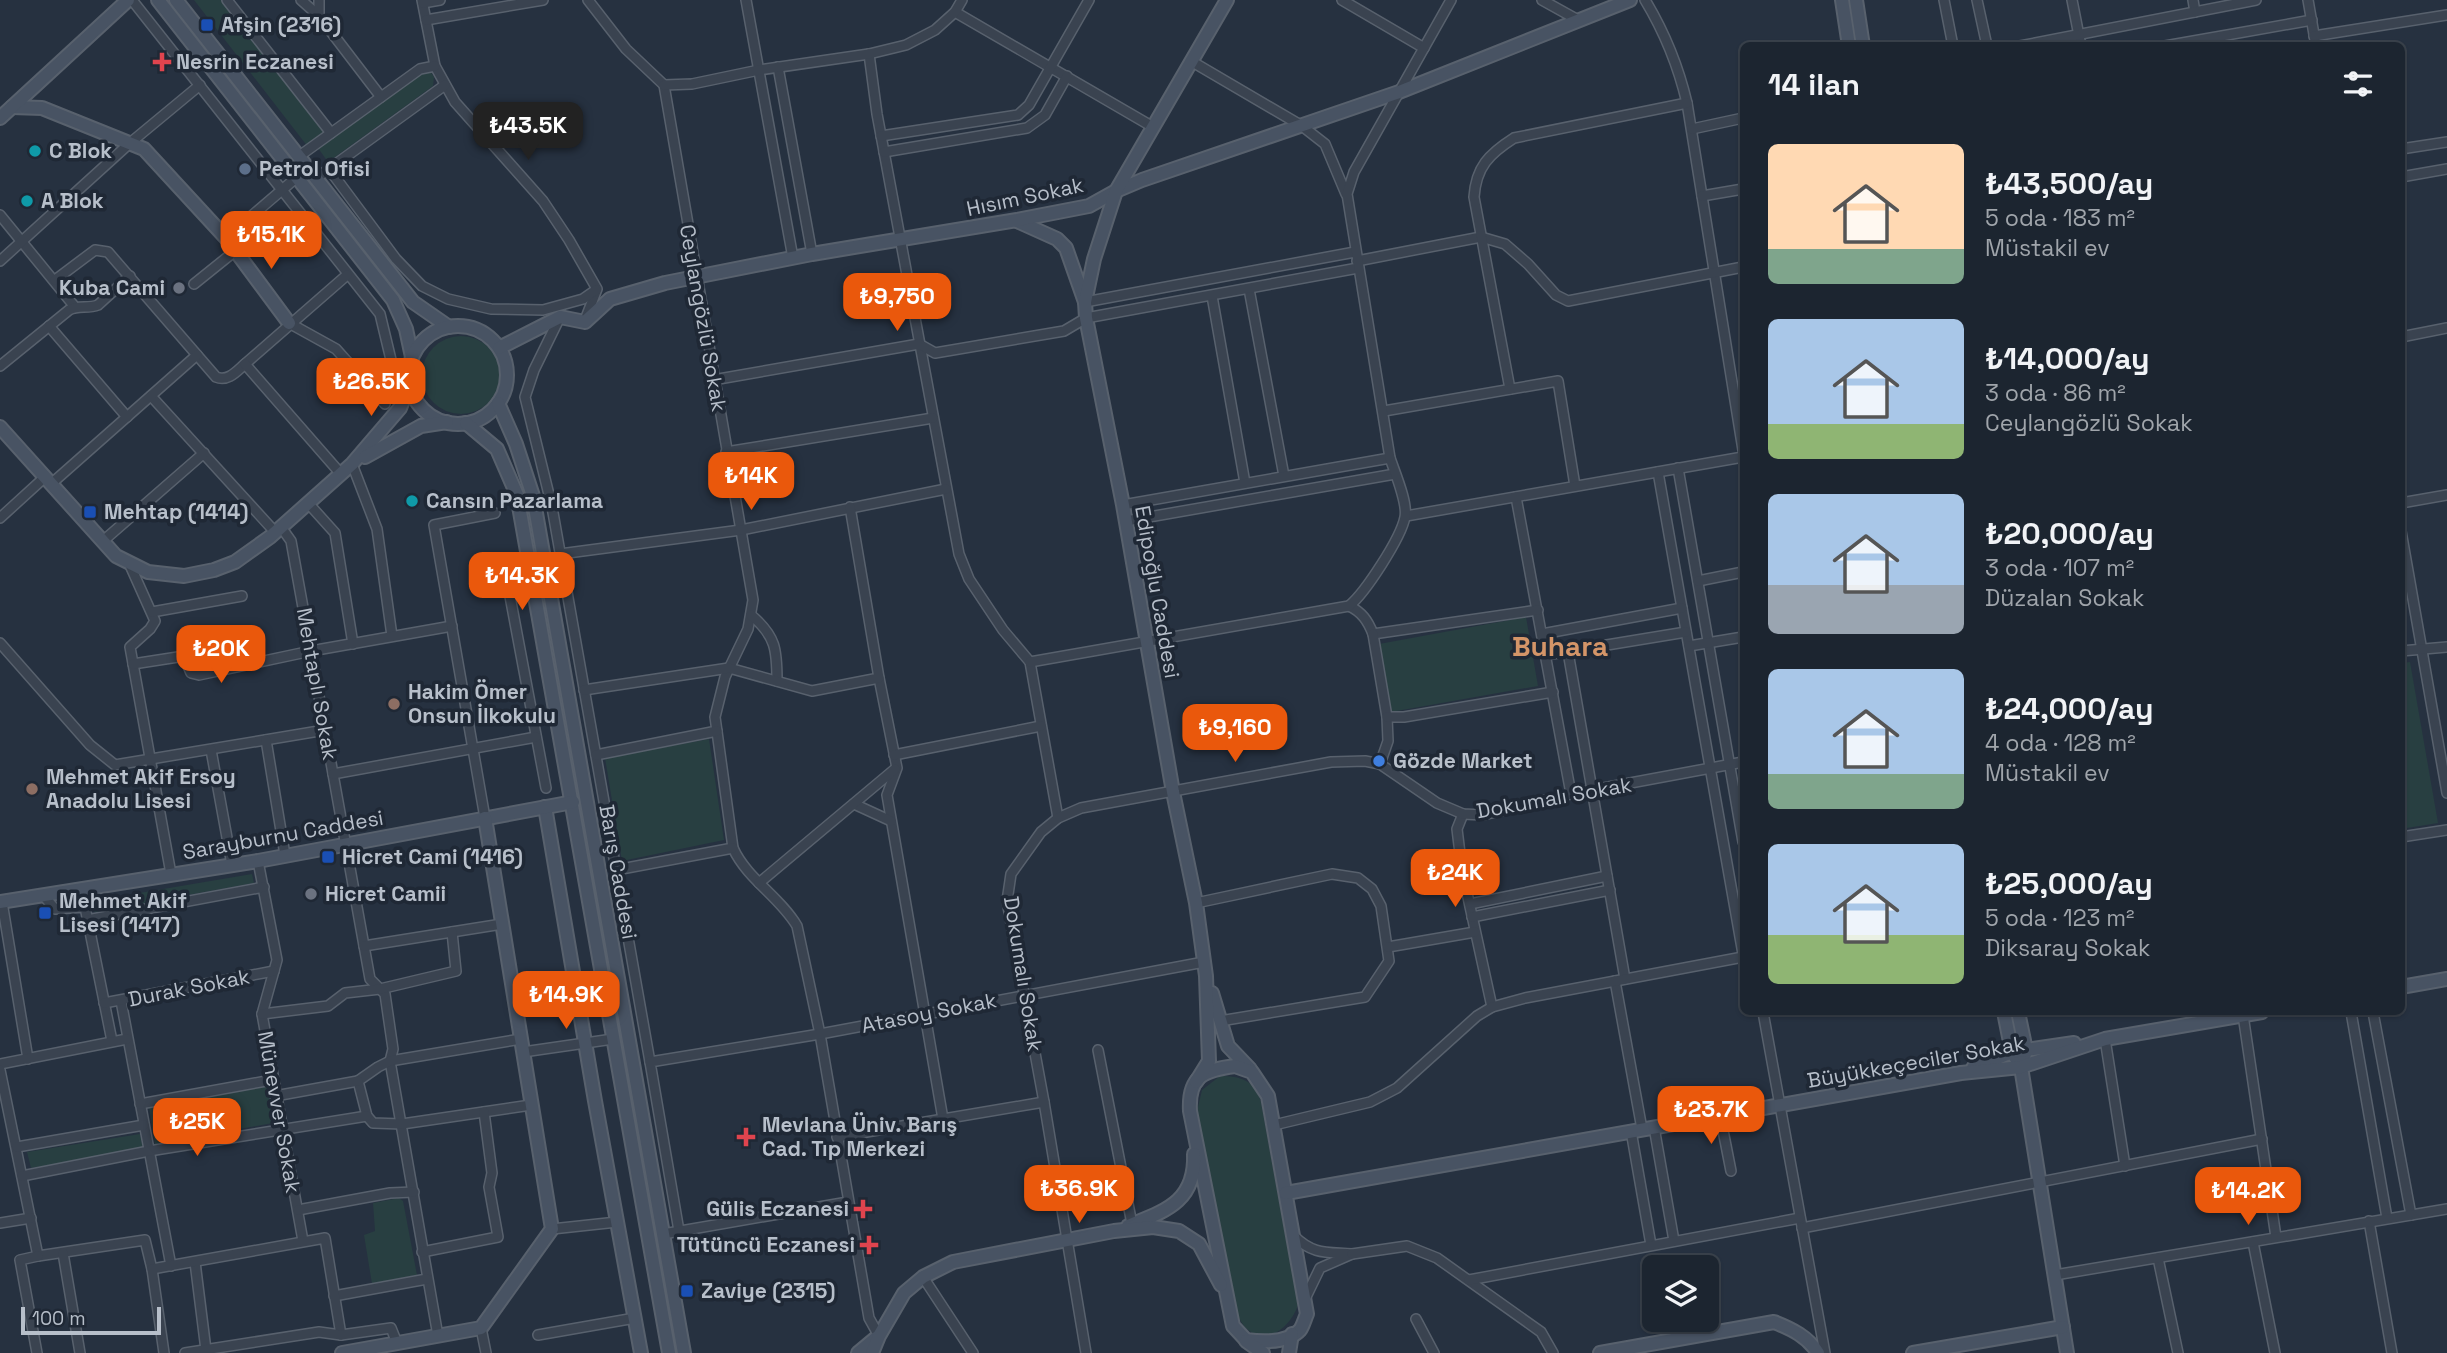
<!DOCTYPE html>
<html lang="tr">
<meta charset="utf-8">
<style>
body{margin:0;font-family:"Space Grotesk",sans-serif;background:#252d38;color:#f1f3f6;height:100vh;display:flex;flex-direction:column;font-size:26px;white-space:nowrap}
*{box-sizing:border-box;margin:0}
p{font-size:23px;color:#a0a5ab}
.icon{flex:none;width:38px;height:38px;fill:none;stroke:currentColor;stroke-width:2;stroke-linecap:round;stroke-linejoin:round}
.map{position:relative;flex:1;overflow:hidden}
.panel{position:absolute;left:1740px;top:42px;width:665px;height:973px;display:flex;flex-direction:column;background:#1c2530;border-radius:10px;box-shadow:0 2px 5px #0004,0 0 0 2px #3a424c}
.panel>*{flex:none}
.controls{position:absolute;left:1642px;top:1255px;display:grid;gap:14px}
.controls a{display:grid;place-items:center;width:77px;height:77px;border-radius:10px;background:#1c2530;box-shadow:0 2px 5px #0004,0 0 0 2px #3a424c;font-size:35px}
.scale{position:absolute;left:21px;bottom:18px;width:140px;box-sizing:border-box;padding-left:7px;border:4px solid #b7bfca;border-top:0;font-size:19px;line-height:24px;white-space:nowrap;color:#b7bfca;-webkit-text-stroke:5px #1f2835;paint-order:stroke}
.price{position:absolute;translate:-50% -60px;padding:0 16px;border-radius:14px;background:#ea580c;color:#fff;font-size:23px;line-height:46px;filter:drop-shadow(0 2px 4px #0008)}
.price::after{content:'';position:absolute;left:50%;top:42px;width:21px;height:16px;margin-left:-10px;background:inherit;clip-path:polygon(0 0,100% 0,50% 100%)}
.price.selected{background:#222;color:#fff}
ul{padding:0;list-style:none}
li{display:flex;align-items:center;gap:21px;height:175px;padding:0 28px}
li span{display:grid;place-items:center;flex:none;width:196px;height:140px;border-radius:10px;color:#555}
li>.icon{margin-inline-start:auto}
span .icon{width:84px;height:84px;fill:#fffc;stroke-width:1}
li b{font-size:30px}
h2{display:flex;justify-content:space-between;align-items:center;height:84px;padding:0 28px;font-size:30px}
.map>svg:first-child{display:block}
.green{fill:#283f41}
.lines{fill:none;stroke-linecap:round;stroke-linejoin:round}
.street-casing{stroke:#58616d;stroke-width:12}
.secondary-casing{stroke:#58616d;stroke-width:16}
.street{stroke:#3a4350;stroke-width:9}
.secondary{stroke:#485363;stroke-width:12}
.transit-dot{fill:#1a4fb4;stroke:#1f2835;stroke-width:2.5}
.health-dot{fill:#e0444e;stroke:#1f2835;stroke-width:2.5}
.culture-dot{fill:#0f9aa8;stroke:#1f2835;stroke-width:2.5}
.service-dot{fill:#5c6f8a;stroke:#1f2835;stroke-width:2.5}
.worship-dot{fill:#6b7280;stroke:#1f2835;stroke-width:2.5}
.education-dot{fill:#8d6e63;stroke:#1f2835;stroke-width:2.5}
.shop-dot{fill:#3f7fe0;stroke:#1f2835;stroke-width:2.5}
.labels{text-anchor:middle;stroke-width:7;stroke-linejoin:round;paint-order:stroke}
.poi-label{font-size:21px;font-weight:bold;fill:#b7bfca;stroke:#1f2835;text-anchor:start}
.street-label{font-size:21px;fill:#b7bfca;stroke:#1f2835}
.district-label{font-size:28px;font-weight:bold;fill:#d49568;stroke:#1f2835}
</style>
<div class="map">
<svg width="2447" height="1353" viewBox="0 0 2447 1353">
<rect width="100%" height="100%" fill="#263140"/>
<g class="green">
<polygon points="194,0 222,0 326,133 308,147"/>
<polygon points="430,71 434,77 433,86 328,162 318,148 422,73"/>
<circle cx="461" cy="375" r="39"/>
<polygon points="1526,617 1538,686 1391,712 1379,644"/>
<polygon points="2410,662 2438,823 2401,829 2401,663"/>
<polygon points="709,739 724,840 622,861 605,758"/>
<polygon points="252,874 254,883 94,912 92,901"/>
<path d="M 1220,1076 C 1240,1076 1255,1080 1261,1102 L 1298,1305 C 1291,1327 1265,1349 1244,1326 C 1241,1322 1238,1316 1235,1311 L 1197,1111 L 1202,1090 Z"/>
<polygon points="268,1086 275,1119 273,1123 155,1144 149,1107"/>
<polygon points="140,1134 143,1149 31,1168 27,1152"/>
<polygon points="399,1198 403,1201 417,1275 372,1284 364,1235 375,1231 373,1203"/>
</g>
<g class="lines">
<g class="street-casing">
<g id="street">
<polyline points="132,0 380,314 392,364 375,394"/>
<polyline points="227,0 331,133"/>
<polyline points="301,0 319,16 381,97"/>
<polyline points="319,0 319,16"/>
<polyline points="422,0 435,66 455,102 543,201 569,240 597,289 585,320"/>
<path d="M 588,0 L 626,49 L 664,85 L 753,600 L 748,629 L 725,677 L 715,717 L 733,848 C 747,879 780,897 797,926 L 820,1034 L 869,1318 L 879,1336"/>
<polyline points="746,0 793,258"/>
<polyline points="1342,0 1424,48"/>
<polyline points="1542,0 1578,20"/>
<path d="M 1645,0 C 1665,33 1678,65 1687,103 L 1743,450"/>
<polyline points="1944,0 1953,46"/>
<polyline points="1977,0 1987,46"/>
<polyline points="2072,0 2081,46"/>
<polyline points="2193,0 2195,12"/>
<polyline points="2308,0 2316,46"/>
<polyline points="423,3 440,0"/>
<polyline points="955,12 1153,127"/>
<polyline points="426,20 543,0"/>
<polyline points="2314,36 2447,15"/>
<polyline points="2020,46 2256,0"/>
<polyline points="2165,46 2312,20"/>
<polyline points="869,54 877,114 959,554 969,579 1003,630 1030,662 1058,818"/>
<polyline points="1191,61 1302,126 1325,144 1346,194"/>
<polyline points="778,67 812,254"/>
<polyline points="664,85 692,84 759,70 869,54 906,45 935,30 955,12 962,0"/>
<polyline points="1692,129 1743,118"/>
<polyline points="881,136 1018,115 1029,105 1089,0"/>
<polyline points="2401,149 2447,142"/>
<polyline points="884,152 1027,128 1045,115 1067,76"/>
<polyline points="298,157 420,69 435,66"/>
<polyline points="329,169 396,259 422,286 448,299 491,309 543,310 583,299 596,290"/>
<polyline points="2401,177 2447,169"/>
<polyline points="315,179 445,85"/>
<polyline points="1702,196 1743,189"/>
<polyline points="0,215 75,307"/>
<polyline points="226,238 297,177"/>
<polyline points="0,261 130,143 200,85"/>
<polyline points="1357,261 1481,237 1505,244 1528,264 1556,295 1568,301 1743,267"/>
<path d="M 55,280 L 95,250 L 108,252 L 216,377 C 228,382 237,371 245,364 L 347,275"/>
<polyline points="194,284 235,251"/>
<polyline points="1249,289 1284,476"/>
<polyline points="1212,296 1245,483"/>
<polyline points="1085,302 1355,252"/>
<polyline points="560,317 534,370 525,397 552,507 650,1062"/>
<polyline points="289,323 336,349 385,404"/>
<polyline points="49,326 127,417"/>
<polyline points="2401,337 2447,328"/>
<polyline points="245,364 341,474"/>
<path d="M 0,366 L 69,310 C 78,305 88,309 98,305 L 130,276"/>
<polyline points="713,380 919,344 935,353 1064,331 1086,318 1358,268"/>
<path d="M 1510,389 L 1474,197 C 1476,167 1489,154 1514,138 L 1687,103"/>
<polyline points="151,396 275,532"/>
<polyline points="1384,411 1558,381 1575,486"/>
<polyline points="726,452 933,418"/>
<polyline points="352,464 377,529 392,636"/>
<polyline points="1678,468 1743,842"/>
<polyline points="1658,472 1743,954"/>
<polyline points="51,484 197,355"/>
<polyline points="1516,497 1571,794"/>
<polyline points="308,503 335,533 353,644"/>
<polyline points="2401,503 2447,495"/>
<polyline points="1123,505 1390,458"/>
<polyline points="1406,516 1743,457"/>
<polyline points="0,518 45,477"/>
<polyline points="1126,521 1395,474"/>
<polyline points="281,527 291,541 370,979 385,994 393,1049 390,1061 438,1336"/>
<polyline points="2401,531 2447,793"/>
<polyline points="103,541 204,453"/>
<polyline points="560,554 741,530 946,489"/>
<polyline points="503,559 546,788"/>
<polyline points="129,563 155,621 150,629 130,647 171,874"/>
<polyline points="1698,581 1743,572"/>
<path d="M 1349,606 C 1362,612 1368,621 1373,634 L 1538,610"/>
<polyline points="152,612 242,596"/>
<path d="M 751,615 C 776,636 777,650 777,681"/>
<polyline points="1373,634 1387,717 1388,741 1380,764"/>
<polyline points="1542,634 1682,608"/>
<polyline points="0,643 90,745 115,765 325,730"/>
<polyline points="1689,646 1743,637"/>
<polyline points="2401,651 2447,647"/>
<polyline points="1568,652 1625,979"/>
<polyline points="1546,655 1686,632"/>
<path d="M 1030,662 L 1349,606 C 1365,593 1401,538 1405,517 C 1408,503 1395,473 1390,458 L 1347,194 L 1354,172 L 1451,0"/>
<polyline points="133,664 178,657 185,659 191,673 199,675 311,651 452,626"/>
<polyline points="879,678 897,768 887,795 943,1119"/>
<polyline points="584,690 729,668 812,691 879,678 850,507"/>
<polyline points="1387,717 1404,717 1553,692"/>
<polyline points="266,740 285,855"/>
<polyline points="211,750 232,865"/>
<polyline points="596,755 717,731"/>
<polyline points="894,755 1041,726"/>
<polyline points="333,774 536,737"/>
<polyline points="854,804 891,821"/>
<polyline points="1463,814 1457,829 1462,870 1492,1007"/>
<polyline points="485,818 434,525 495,513"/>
<polyline points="2401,837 2447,830"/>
<polyline points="258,861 277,960 262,1014 303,1241"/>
<polyline points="616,870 733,848"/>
<polyline points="759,883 895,769"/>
<polyline points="43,895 55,909 85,907 112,1041"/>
<polyline points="2,902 28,1059"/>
<polyline points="1196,903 1332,874 1358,878 1372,889 1381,906 1389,961 1365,997 1220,1021"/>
<polyline points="1470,904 1607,876"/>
<polyline points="1472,917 1610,890"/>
<polyline points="87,920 264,887"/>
<polyline points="364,946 502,924"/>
<polyline points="1388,947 1475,932"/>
<polyline points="1615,981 1642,1129"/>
<polyline points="121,1001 171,1266"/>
<polyline points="104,1003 274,971"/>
<polyline points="1763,1012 1825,1353"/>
<polyline points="2351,1012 2387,1218"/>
<polyline points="2373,1012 2411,1215"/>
<polyline points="262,1014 328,1006 345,993 380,989 456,971 452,932"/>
<polyline points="2243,1015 2276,1237"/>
<polyline points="521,1039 390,1061 378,1067 358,1081 367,1116 373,1123 402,1124 531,1105"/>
<polyline points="2105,1039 2125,1166"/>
<polyline points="1098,1050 1132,1224"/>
<polyline points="523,1052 613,1039"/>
<polyline points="0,1064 127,1039"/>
<polyline points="0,1070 38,1256 145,1240 152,1269"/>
<polyline points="275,1096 358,1081"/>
<polyline points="140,1104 272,1080"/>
<polyline points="1720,1115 1731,1171"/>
<polyline points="1274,1125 1370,1102 1397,1088 1477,1016 1492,1007 1525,998 1743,957"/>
<polyline points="1654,1127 1674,1241"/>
<polyline points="1631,1131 1651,1245"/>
<polyline points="837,1137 1044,1102"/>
<polyline points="17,1147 144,1125"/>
<polyline points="22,1176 149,1151 367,1116"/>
<polyline points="298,1210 390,1193 414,1192"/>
<polyline points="2369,1221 2392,1353"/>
<polyline points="0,1223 31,1218"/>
<polyline points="1802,1228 2262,1139"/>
<polyline points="552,1229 617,1222"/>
<polyline points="679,1231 650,1062 820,1034 1204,962"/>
<polyline points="663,1234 848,1202"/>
<path d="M 1294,1236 C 1313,1255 1327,1252 1352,1254 L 1320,1268 L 1305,1299"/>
<polyline points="2253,1242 2275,1353"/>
<polyline points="422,1252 498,1237 489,1187 492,1173 484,1112"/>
<polyline points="63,1253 80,1353"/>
<polyline points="1352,1254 1407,1246 1437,1258 1541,1332 1553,1353"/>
<polyline points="2158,1258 2178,1353"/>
<polyline points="195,1262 206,1350"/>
<polyline points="2055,1275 2447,1209"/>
<polyline points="923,1277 973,1353"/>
<polyline points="1469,1280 1800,1218"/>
<polyline points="334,1296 427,1279"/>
<polyline points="1416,1319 1434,1353"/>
<polyline points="481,1328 486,1353"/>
<polyline points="538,1335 635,1318"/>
<polyline points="37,1353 20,1260 38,1256"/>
<polyline points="164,1353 152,1269 325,1238 341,1335"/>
<polyline points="185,1353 319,1332 341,1335 391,1328 397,1343"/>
<polyline points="1086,1353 1044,1102 1007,901 1011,874 1041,832 1058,818 1081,808 1331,762 1365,761 1380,764 1437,803 1463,814 1483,815 1571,794 1743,762"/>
</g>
</g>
<g class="secondary-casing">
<g id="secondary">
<polyline points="158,0 393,300 406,329 412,357"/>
<polyline points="176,0 413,302 449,327"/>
<polyline points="1842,0 1849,46"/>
<polyline points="1856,0 1863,46"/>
<polyline points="12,107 42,108 144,149 226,238 289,323"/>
<polyline points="0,118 128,0"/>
<polyline points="1017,221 1057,239 1066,248 1085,302"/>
<circle cx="458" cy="375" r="49"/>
<polyline points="499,348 560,317 585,322 610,299 665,283 812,254 1017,220 1089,206 1116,191 1142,180 1399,92 1630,0"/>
<polyline points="498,403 516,444 533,496 684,1353"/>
<polyline points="466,423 497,449 517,495 669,1353"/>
<polyline points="0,427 116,556 148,572 184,576 214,570 235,562 270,537 352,464 400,408 410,383"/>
<polyline points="365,457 421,426 447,422"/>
<polyline points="545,807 595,1101 641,1353"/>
<polyline points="0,902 258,861 573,802"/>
<polyline points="2401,987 2447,979"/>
<polyline points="1212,993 1228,1046 1250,1069"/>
<polyline points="2004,1012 2012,1052 2021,1067 2067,1353"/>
<polyline points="2018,1012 2026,1050 2024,1057"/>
<path d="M 1235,1066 L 1252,1072 L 1268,1096 L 1307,1314 C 1305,1318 1303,1326 1300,1330 C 1288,1343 1262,1342 1246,1340 L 1233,1326 L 1190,1111 C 1188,1076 1204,1070 1235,1066 Z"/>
<polyline points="1973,1068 2012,1052 2074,1043"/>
<polyline points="1196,1082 1209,1061 1206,976 1196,903 1173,792 1123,505 1086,318 1085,302 1094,259 1116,191 1227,0"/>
<polyline points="1286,1193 1961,1073 2021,1067 2105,1039 2262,1012"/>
<path d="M 1128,1226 C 1165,1211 1196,1202 1194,1154"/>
<polyline points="1246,1341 1263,1353"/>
<polyline points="342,1353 481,1328 552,1229 485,818"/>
<polyline points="858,1353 876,1338"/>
<polyline points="872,1353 879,1336 904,1293 923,1277 953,1262 1114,1231 1153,1227 1179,1231 1199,1244 1221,1285"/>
<polyline points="1289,1353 1292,1334"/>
<path d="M 1600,1353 L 1774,1322 C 1792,1329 1808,1337 1818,1353"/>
<polyline points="1913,1353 2063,1327"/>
</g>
</g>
<use href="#street" class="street"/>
<use href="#secondary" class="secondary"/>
</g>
<g class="transit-dot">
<rect x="200" y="18" width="14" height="14" rx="3.5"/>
<rect x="83" y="505" width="14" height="14" rx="3.5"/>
<rect x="321" y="850" width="14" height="14" rx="3.5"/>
<rect x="38" y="906" width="14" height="14" rx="3.5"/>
<rect x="680" y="1284" width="14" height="14" rx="3.5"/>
</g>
<g class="health-dot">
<path d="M158.5 51.5h7v7h7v7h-7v7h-7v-7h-7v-7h7z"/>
<path d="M742.5 1126.5h7v7h7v7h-7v7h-7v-7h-7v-7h7z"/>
<path d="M859.5 1198.5h7v7h7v7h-7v7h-7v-7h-7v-7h7z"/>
<path d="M865.5 1234.5h7v7h7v7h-7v7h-7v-7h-7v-7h7z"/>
</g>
<g class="culture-dot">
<circle cx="35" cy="151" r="7"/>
<circle cx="27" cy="201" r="7"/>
<circle cx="412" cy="501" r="7"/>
</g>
<circle class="service-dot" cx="245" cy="169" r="7"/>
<g class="worship-dot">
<circle cx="179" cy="288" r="7"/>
<circle cx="311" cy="894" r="7"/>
</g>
<g class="education-dot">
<circle cx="394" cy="704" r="7"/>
<circle cx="32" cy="789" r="7"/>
</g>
<circle class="shop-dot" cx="1379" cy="761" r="7"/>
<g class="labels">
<g class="poi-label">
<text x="221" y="32">Afşin (2316)</text>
<text x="176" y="69">Nesrin Eczanesi</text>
<text x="49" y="158">C Blok</text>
<text x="259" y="176">Petrol Ofisi</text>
<text x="41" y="208">A Blok</text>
<text x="165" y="295" text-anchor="end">Kuba Cami</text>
<text x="426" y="508">Cansın Pazarlama</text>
<text x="104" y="519">Mehtap (1414)</text>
<text x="408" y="699">Hakim Ömer<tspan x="408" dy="24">Onsun İlkokulu</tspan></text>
<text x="1393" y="768">Gözde Market</text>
<text x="46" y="784">Mehmet Akif Ersoy<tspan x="46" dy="24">Anadolu Lisesi</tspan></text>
<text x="342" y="864">Hicret Cami (1416)</text>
<text x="325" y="901">Hicret Camii</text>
<text x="59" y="908">Mehmet Akif<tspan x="59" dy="24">Lisesi (1417)</tspan></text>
<text x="762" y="1132">Mevlana Üniv. Barış<tspan x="762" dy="24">Cad. Tıp Merkezi</tspan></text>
<text x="849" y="1216" text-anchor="end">Gülis Eczanesi</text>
<text x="855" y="1252" text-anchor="end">Tütüncü Eczanesi</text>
<text x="701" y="1298">Zaviye (2315)</text>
</g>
<g class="street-label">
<text transform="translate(1025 197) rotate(-12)" y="7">Hısım Sokak</text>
<text transform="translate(703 318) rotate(80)" y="7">Ceylangözlü Sokak</text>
<text transform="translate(1157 592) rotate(80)" y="7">Edipoğlu Caddesi</text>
<text transform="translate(317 684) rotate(80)" y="7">Mehtaplı Sokak</text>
<text transform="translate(1554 798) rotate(-10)" y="7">Dokumalı Sokak</text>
<text transform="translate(283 835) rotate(-10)" y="7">Sarayburnu Caddesi</text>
<text transform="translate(618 872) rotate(80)" y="7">Barış Caddesi</text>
<text transform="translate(1023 974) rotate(81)" y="7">Dokumalı Sokak</text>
<text transform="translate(189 988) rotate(-11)" y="7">Durak Sokak</text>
<text transform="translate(929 1013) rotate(-11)" y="7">Atasoy Sokak</text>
<text transform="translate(1916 1062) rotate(-10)" y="7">Büyükkeçeciler Sokak</text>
<text transform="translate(279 1112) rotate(80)" y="7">Münevver Sokak</text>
</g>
<g class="district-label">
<text x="1560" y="656">Buhara</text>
</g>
</g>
</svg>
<div class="controls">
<a><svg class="icon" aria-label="layers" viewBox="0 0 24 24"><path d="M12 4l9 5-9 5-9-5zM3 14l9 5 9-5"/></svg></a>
</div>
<div class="scale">100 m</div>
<b class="price selected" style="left:528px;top:162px">₺43.5K</b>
<b class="price" style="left:271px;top:271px">₺15.1K</b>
<b class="price" style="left:897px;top:333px">₺9,750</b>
<b class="price" style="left:371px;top:418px">₺26.5K</b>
<b class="price" style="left:751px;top:512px">₺14K</b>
<b class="price" style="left:522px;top:612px">₺14.3K</b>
<b class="price" style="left:221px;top:685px">₺20K</b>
<b class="price" style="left:1235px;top:764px">₺9,160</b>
<b class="price" style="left:1455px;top:909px">₺24K</b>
<b class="price" style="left:566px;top:1031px">₺14.9K</b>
<b class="price" style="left:1711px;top:1146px">₺23.7K</b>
<b class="price" style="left:197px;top:1158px">₺25K</b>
<b class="price" style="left:1079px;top:1225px">₺36.9K</b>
<b class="price" style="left:2248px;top:1227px">₺14.2K</b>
<section class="panel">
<h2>14 ilan<svg class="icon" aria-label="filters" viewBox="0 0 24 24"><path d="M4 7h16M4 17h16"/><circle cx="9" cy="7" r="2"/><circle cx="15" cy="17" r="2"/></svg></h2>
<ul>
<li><span style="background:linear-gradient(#ffd9b3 75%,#7fa58c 0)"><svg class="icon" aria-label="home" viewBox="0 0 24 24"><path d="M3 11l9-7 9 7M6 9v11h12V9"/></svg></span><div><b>₺43,500/ay</b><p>5 oda · 183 m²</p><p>Müstakil ev</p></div></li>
<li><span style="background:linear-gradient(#a9c7e8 75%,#8fb573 0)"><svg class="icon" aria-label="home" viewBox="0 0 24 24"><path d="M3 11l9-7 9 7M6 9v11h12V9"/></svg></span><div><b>₺14,000/ay</b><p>3 oda · 86 m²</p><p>Ceylangözlü Sokak</p></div></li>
<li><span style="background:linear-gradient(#a9c7e8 65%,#9aa5b1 0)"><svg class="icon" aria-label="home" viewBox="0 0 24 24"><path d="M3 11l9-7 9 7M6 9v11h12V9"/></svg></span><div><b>₺20,000/ay</b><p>3 oda · 107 m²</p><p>Düzalan Sokak</p></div></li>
<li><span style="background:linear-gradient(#a9c7e8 75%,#7fa58c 0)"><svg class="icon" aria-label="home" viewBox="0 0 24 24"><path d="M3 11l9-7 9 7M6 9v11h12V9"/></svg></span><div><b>₺24,000/ay</b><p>4 oda · 128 m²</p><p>Müstakil ev</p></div></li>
<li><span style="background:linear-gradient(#a9c7e8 65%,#8fb573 0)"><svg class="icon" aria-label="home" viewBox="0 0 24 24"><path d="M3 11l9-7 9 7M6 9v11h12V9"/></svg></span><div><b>₺25,000/ay</b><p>5 oda · 123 m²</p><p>Diksaray Sokak</p></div></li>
</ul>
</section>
</div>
